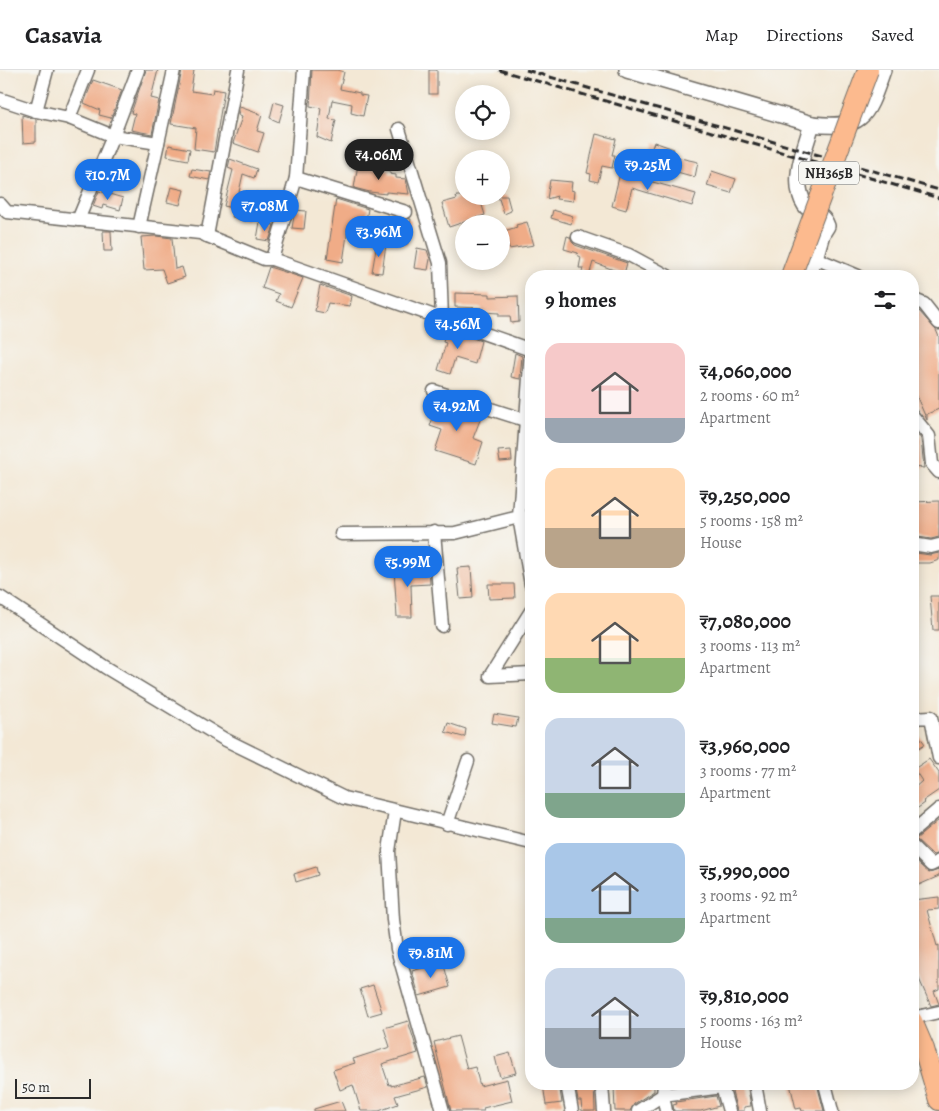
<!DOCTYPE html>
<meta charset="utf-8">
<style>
body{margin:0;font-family:Alegreya,serif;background:#f6f6f6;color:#202124;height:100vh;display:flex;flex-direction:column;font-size:19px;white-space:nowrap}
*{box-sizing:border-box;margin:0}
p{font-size:16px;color:#757577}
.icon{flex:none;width:28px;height:28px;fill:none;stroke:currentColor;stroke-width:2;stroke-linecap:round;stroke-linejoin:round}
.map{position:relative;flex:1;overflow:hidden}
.side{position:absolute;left:525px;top:200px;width:394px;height:820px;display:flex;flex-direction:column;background:#fff;border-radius:20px;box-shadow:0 2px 12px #0003}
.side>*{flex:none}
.tools{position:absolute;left:455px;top:15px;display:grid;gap:10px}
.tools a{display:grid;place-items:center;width:55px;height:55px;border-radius:50%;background:#fff;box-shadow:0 2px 12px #0003;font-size:25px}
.scale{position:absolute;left:15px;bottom:12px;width:76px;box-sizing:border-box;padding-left:5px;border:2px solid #2b2b2b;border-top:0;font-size:14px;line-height:18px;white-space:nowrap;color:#2b2b2b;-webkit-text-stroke:4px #f6f6f2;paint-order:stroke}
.price{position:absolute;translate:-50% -42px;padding:0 11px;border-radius:18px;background:#1a73e8;color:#fff;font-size:16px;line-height:32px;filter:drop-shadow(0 1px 2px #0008)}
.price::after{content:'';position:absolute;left:50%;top:30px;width:15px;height:11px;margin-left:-8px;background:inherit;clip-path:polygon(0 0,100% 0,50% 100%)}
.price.selected{background:#222;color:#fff}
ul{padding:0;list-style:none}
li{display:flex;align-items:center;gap:15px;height:125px;padding:0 20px}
li span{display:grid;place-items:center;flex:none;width:140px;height:100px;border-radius:15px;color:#555}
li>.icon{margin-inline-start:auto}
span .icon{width:60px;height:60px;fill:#fffc;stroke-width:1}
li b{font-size:21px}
h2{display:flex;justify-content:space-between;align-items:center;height:60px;padding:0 20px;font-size:21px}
header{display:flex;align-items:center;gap:30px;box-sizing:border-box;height:70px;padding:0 25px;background:#fff;border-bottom:1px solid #e0e0e0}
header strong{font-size:24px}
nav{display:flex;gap:28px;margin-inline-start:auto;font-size:18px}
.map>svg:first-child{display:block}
.building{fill:#f0ac87}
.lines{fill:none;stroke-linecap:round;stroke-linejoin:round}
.minor-casing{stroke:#716d66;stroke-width:15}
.tertiary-casing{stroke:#716d66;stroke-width:18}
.trunk-casing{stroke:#716d66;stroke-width:22}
.minor{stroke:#fff;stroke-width:12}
.tertiary{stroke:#fff;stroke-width:15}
.trunk{stroke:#fcba8e;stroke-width:20}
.rail{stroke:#2b2b2b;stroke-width:3;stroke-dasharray:8 4;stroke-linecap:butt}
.trunk-bridge-casing{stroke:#716d66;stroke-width:22;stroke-linecap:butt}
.trunk-bridge{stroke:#fcba8e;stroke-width:20}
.labels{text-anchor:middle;stroke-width:4;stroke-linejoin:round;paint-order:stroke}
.shield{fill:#f6f6f2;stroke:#686867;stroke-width:1}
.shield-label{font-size:14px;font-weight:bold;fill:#2b2b2b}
</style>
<header>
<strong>Casavia</strong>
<nav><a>Map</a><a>Directions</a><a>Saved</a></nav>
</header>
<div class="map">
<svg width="939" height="1041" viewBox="0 0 939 1041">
<rect width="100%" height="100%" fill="#f6f6f2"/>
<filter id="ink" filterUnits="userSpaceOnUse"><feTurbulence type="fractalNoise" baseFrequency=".02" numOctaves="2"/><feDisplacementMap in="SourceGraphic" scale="10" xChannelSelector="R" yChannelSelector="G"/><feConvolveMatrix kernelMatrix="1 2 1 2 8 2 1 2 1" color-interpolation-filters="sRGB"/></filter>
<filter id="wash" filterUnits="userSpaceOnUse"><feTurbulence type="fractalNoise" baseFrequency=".0096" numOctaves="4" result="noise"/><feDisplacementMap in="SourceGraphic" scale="20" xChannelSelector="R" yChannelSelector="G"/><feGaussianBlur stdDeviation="1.12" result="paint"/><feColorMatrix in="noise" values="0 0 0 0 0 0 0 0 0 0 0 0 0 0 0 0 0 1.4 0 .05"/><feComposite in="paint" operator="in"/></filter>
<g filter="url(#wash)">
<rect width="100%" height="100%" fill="#f3e8d5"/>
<g id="blocks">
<g class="building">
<polygon points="146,0 158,0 151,28 159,30 152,64 131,60 135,44 131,43"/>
<polygon points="182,0 194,0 191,21 212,24 213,19 224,21 214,82 194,79 196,58 171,54"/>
<polygon points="312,0 337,0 344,2 340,19 360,23 360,25 367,26 363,46 351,43 352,34 332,30 329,49 336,50 331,73 317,67 321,38 310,36"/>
<rect x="429" y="0" width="8" height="24"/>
<polygon points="93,10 122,20 111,48 99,45 100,40 84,33"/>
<polygon points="274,32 284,35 279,52 270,48"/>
<polygon points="240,37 262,45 257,61 264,63 258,82 233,73 242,47 238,45"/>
<polygon points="22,45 36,49 36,72 23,73"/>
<polygon points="596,64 616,69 612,85 615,85 612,98 602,96 598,112 590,110 591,104 587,103"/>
<polygon points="654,72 674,79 671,86 698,92 695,107 670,100 671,97 648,89"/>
<polygon points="169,75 190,79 188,90 167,86"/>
<polygon points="230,89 257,99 254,108 243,104 239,122 253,126 246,151 232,147 235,139 224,136 233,100 228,98"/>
<polygon points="358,94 372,96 371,97 390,101 390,104 396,105 396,108 406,109 409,124 386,122 386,124 370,122 354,118"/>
<polygon points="192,99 211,102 209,110 190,106"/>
<polygon points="712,101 736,109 731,123 707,116"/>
<polygon points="620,103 696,124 692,136 632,118 626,140 612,136"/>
<polygon points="550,110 572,112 571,120 574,121 573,131 556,129 557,126 547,129"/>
<polygon points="171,117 184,120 180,135 167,132"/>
<polygon points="99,121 123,128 120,140 103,135 102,139 93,136"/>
<polygon points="256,122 280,130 277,138 253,130"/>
<polygon points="456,126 479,126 485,145 449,157 442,133 457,129"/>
<polygon points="498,126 507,126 511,141 504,144"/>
<polygon points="336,129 368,139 366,150 360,149 358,160 348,158 343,192 327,189"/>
<polygon points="295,140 306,141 304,159 292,158"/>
<polygon points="553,140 573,146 571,154 551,148"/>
<polygon points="398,148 411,149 407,174 394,172"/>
<polygon points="260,152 274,155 269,171 257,169"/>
<polygon points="527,152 534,175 509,179 504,161 517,157 516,155"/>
<polygon points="103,161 111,161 112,181 104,181"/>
<polygon points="156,166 172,168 175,199 182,197 185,207 167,213 162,199 144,200 141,167"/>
<polygon points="567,166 570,167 572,172 575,175 627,193 624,204 593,192 589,206 581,206 583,198 579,198 581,187 577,185 578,183 564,179"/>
<polygon points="377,173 386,174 382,203 372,202"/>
<polygon points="417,178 427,180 430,189 428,200 414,198"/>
<polygon points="269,197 303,208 291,237 276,231 279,224 262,218"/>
<polygon points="320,215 352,226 350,236 328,233 325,243 315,241"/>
<polygon points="455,223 490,224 490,227 518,226 519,252 511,253 510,246 499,246 499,243 482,242 482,238 455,237"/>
<polygon points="919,241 936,260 939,267 939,339 927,344 927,350 912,316 912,245"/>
<polygon points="447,259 481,271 475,294 455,288 450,304 438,300 446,273 443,272"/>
<polygon points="515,283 522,286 520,309 511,307"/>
<polygon points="439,331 482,345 473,368 483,372 476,394 435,381 442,360 430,356"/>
<polygon points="912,366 919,366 921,369 924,398 912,397"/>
<polygon points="511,380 512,391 500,392 498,381"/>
<polygon points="939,431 939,467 931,469 912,466 912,432"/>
<polygon points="916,483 930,485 939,483 939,490 930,493 916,493"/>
<polygon points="471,497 473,528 460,529 457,498"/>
<polygon points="429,498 430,514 411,515 412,547 397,547 394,499"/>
<polygon points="488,514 514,514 515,528 489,529"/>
<polygon points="930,526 939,526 939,560 933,560"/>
<polygon points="494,644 518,648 516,657 492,653"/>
<polygon points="448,653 466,659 465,666 463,667 445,662"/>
<polygon points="912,656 925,674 912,682"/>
<polygon points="929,689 939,703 939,720 923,731 925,733 912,742 912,720 922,711 914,699"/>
<polygon points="939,750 939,783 933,785 916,769"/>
<polygon points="912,788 929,803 939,800 939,806 912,818"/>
<polygon points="316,797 318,805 296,812 294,804"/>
<polygon points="939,827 939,839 927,840 937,876 939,875 939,919 934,921 939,934 931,936 912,893 912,830"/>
<polygon points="443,892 450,917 419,926 412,901"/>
<polygon points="373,915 382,942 368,946 360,919"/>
<polygon points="408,951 418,983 382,994 389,1015 391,1014 391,1016 425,1007 428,1017 395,1026 398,1034 379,1041 361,1041 353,1015 340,1020 333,1000 355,993 353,989 390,977 384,958"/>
<polygon points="458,966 467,999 475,997 480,1016 507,1009 512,1031 483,1038 484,1041 451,1041 434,972"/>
<polygon points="510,983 516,1003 500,1007 495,987"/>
<polygon points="543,1014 559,1014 562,1033 546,1035"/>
<polygon points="575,1014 594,1014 595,1041 582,1041 581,1031 578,1031"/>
<polygon points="654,1014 654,1021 634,1034 630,1041 615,1041 614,1016"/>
<polygon points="737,1014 747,1014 751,1036 744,1037 744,1041 737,1041 732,1022 736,1018"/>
<polygon points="790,1014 817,1014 824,1041 802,1041 801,1038 796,1039"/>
<polygon points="716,1026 719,1036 701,1041 674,1041 673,1035 677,1034 676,1032"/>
<polygon points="341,1031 345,1041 314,1041 314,1039"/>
</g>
</g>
</g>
<g filter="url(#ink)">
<use href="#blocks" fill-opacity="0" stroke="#716d66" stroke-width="1"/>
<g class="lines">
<g class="minor-casing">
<g id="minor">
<polyline points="0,29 36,41 47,0"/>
<polyline points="36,41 69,48 113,66 158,73 174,0"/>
<polyline points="69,48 88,0"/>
<polyline points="399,59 440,193 442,249"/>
<polyline points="296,108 406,142"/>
<polyline points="0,134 7,142 200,163 264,189 272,189 531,280"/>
<polyline points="78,150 113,66 138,0"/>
<polyline points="139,157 158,73"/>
<polyline points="207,166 238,0"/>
<polyline points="578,167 629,185 668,206"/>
<polyline points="815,188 858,206"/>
<polyline points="272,189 296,108 304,0"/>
<polyline points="912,229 924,234 939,253"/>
<polyline points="434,321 525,350"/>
<polyline points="912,345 929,366 932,394 939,402"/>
<polyline points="531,448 519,447 531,515"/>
<polyline points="434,462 442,556"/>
<polyline points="341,464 455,463 519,447 531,280"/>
<polyline points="912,474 931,477 939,475"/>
<polyline points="0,527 105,597 224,669 344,728 531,773"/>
<polyline points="531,541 490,606 531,604"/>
<polyline points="912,648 931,647 939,688"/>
<polyline points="395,741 389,781 393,850 397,879 443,1041"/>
<polyline points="447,754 468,691"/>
<polyline points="912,762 939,739"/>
<polyline points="912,776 931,795 939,791"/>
<polyline points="912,948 939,942"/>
<polyline points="567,1014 572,1041"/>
<polyline points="602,1014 604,1041"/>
<polyline points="664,1014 663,1025 666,1041"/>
<polyline points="755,1014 760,1041"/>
<polyline points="825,1014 832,1041"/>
<polyline points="722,1017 729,1041"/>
<polyline points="638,1041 663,1025 722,1017 729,1014"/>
</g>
</g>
<g class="tertiary-casing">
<g id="tertiary">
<path d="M 627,0 L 812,54 C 865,60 867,45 883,0"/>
<path d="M 807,206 L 815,188 L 822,164 L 827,156 C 822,142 812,145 805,135 C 790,112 805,78 812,54"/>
</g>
</g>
<g class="trunk-casing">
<polyline id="trunk" points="912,951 924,979 939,1030"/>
</g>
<use href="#minor" class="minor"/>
<use href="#tertiary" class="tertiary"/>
<use href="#trunk" class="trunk"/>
<g class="rail">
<polyline points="499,0 939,128"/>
<polyline points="526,0 939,120"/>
</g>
<g class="trunk-bridge-casing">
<polyline id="trunk-bridge" points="791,206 868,0"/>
</g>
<use href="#trunk-bridge" class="trunk-bridge"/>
</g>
</g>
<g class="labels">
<rect class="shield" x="799" y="91.5" width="60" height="23" rx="4"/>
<g class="shield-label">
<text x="829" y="108">NH365B</text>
</g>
</g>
</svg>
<div class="tools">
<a><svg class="icon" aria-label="locate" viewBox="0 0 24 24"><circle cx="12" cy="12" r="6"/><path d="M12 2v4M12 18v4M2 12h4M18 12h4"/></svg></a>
<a>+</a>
<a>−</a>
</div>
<div class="scale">50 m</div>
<b class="price selected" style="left:379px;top:111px">₹4.06M</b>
<b class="price" style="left:648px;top:121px">₹9.25M</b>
<b class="price" style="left:108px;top:131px">₹10.7M</b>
<b class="price" style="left:265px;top:162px">₹7.08M</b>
<b class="price" style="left:379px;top:188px">₹3.96M</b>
<b class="price" style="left:458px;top:280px">₹4.56M</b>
<b class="price" style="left:457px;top:362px">₹4.92M</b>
<b class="price" style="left:408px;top:518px">₹5.99M</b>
<b class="price" style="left:431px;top:909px">₹9.81M</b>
<section class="side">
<h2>9 homes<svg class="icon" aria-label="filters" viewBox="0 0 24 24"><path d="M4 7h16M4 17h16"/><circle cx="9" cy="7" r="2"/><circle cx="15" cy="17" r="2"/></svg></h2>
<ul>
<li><span style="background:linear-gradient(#f6c9c9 75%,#9aa5b1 0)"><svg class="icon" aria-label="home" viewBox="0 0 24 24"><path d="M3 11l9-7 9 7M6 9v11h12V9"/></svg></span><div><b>₹4,060,000</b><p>2 rooms · 60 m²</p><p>Apartment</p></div></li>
<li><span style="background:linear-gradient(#ffd9b3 60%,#b9a48a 0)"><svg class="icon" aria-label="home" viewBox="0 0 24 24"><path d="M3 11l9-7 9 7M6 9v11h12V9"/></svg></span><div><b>₹9,250,000</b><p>5 rooms · 158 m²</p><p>House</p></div></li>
<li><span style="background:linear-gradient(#ffd9b3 65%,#8fb573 0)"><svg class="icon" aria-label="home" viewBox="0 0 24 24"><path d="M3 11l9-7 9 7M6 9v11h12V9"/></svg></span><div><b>₹7,080,000</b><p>3 rooms · 113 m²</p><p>Apartment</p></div></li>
<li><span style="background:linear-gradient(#c9d6e8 75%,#7fa58c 0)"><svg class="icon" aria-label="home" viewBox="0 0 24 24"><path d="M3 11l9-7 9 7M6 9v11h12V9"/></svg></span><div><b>₹3,960,000</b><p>3 rooms · 77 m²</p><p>Apartment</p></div></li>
<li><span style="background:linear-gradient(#a9c7e8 75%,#7fa58c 0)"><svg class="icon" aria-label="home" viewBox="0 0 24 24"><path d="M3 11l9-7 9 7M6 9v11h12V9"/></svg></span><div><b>₹5,990,000</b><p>3 rooms · 92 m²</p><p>Apartment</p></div></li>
<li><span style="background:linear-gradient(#c9d6e8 60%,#9aa5b1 0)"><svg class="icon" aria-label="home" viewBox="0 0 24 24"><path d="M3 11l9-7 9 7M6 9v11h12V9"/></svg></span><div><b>₹9,810,000</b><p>5 rooms · 163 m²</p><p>House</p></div></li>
</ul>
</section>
</div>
